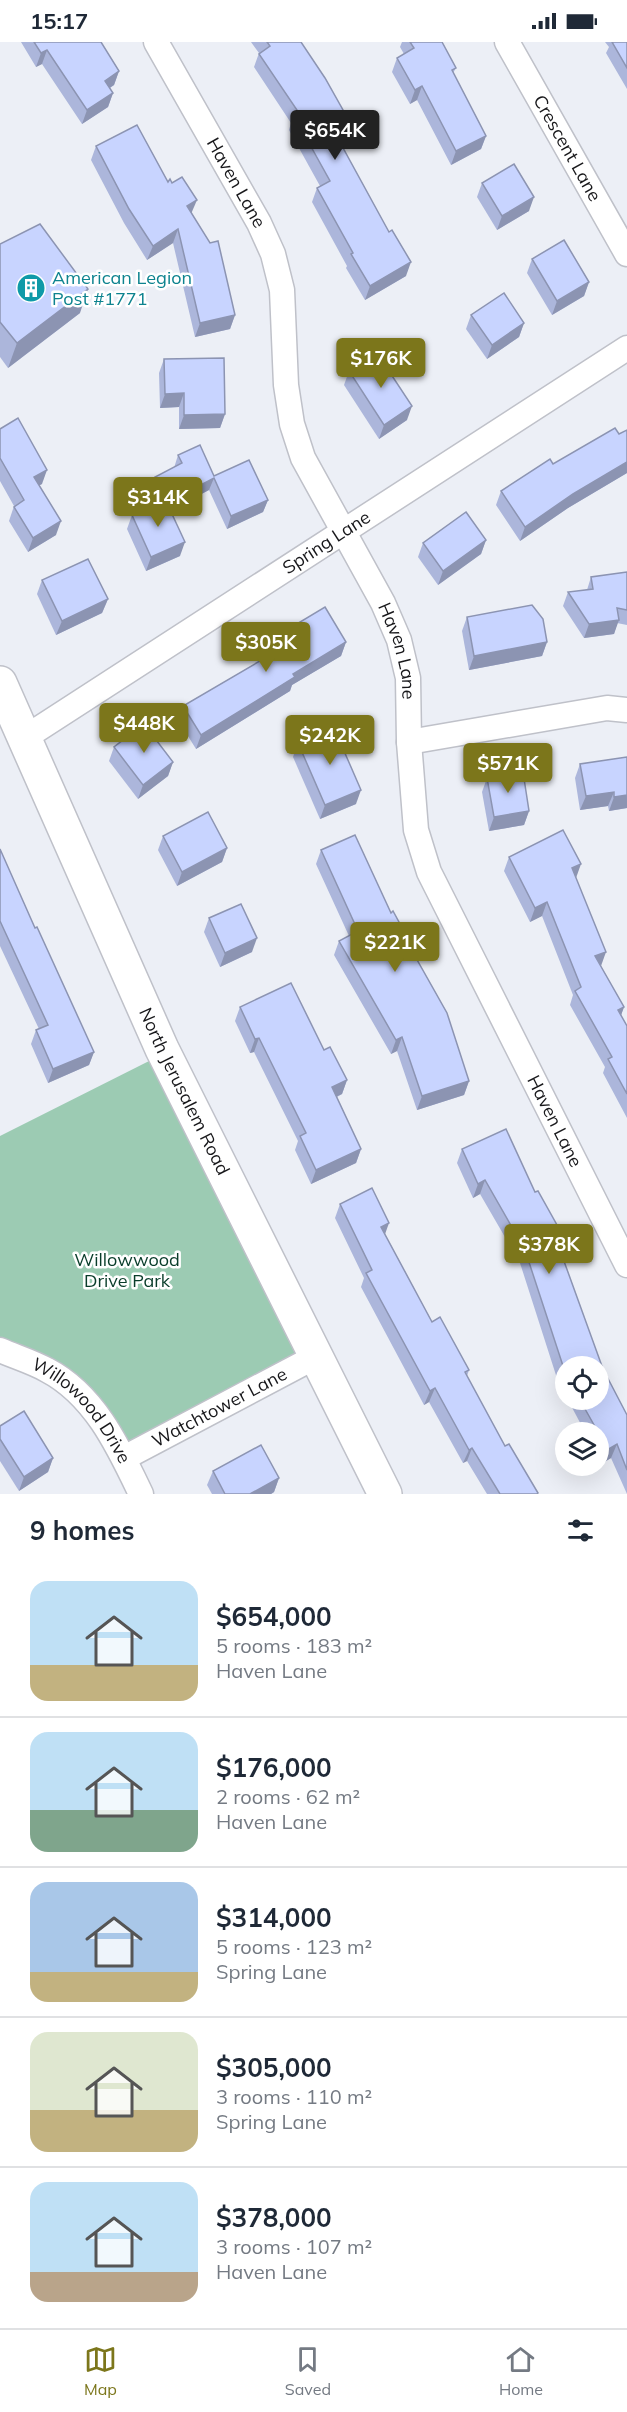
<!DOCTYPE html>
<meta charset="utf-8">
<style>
body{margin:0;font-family:Mulish,sans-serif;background:#f6f6f7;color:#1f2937;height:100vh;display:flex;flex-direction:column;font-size:22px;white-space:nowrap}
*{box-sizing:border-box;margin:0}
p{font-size:20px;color:#747a83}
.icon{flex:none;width:33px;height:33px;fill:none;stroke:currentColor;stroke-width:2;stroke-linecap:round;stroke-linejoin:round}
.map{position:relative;height:1452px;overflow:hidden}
.panel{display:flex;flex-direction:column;background:#fff;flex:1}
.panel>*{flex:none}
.buttons{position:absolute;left:555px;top:1314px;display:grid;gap:12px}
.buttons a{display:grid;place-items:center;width:54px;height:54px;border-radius:50%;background:#fff;box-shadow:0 6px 24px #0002;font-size:30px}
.price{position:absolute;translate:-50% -51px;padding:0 14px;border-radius:6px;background:#7c761b;color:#fff;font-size:20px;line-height:39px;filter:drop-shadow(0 2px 3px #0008)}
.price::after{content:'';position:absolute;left:50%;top:36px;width:18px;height:14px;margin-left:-9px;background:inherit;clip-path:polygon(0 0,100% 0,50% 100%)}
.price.selected{background:#222;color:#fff}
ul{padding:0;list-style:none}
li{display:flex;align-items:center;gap:18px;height:150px;padding:0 30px}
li+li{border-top:2px solid #e0e1e3}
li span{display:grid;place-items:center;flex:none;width:168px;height:120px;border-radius:18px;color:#555}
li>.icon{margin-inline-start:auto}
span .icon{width:72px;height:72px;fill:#fffc;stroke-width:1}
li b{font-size:26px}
h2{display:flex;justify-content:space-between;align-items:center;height:72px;padding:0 30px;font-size:26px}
.status{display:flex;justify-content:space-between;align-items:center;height:42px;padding:0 30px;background:#fff;direction:ltr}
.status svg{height:16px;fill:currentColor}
.tabs{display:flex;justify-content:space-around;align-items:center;height:84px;border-top:2px solid #e0e1e3;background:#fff;font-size:16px;color:#747a83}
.tabs a{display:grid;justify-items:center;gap:3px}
.tabs .selected{color:#7c761b}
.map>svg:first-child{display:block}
.green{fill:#9ccbb3}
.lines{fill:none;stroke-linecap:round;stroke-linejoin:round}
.minor-casing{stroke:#bfc1c9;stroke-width:27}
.secondary-casing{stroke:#bfc1c9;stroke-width:36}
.minor{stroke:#fff;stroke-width:24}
.secondary{stroke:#fff;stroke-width:33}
.wall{fill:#acb6db}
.shaded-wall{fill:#8c94b2}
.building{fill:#c8d4ff;stroke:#8c94b2;stroke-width:1.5}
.labels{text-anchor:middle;stroke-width:5;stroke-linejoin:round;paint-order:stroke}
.street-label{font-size:18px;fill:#17171a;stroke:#fff}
.culture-label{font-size:18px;fill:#0d838f;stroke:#fff;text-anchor:start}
.park-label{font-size:18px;fill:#093d2a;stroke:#fff}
</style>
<div class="status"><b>15:17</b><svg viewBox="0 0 49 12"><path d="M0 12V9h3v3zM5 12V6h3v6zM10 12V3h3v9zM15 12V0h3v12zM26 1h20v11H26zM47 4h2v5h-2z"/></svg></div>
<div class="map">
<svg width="627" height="1452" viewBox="0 0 627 1452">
<rect width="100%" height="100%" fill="#eceff6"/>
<polygon class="green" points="161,1013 312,1315 127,1415 82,1352 0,1314 0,1094"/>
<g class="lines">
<g class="minor-casing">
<g id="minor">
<path id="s1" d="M 156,0 L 259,181 L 273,212 L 282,248 L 286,343 L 292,382 L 303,416 L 383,561 L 399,598 L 408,636 L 409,700 L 416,788 L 429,830 L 627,1223"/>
<path id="s2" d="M 507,0 L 627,212"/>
<path id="s3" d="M 26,695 L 627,306"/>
<polyline points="409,700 607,666 627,668"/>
<path id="s4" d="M 0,1308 C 16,1315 33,1320 47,1328 C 95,1353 119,1406 141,1452"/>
<path id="s5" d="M 124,1416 L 315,1315"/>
</g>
</g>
<g class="secondary-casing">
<g id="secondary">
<path id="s6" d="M 0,641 L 162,1007 L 385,1452"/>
</g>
</g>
<use href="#minor" class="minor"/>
<use href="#secondary" class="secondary"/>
</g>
<g class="wall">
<polygon points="21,0 101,0 119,29 114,43 110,46 113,51 108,65 82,82 42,22 36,25"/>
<polygon points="251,0 301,0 347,98 340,101 406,234 365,258 346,226 347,224 312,160 317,146 320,144 289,88 291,81 254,25 259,11"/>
<polygon points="402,0 442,0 456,26 453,31 486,94 481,107 451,123 417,58 410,62 392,30 397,16 404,12 400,5"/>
<polygon points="605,0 627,0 627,47 606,11 609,5"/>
<polygon points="96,104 168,140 192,171 235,273 230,287 195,295 173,201 147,218 124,181 91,118"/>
<polygon points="482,141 529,169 497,188 477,155"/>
<polygon points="0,202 80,271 8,326 0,315"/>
<polygon points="532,217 589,240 584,254 552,273 527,231"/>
<polygon points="471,273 524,281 519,295 487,317 466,287"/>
<polygon points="164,317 225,372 220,386 179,387 179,365 160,366 159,331"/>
<polygon points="349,329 407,378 379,397 344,343"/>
<polygon points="0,387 42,442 39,443 56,493 28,510 9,479 14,464 0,439"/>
<polygon points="627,388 627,431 568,466 520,499 496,463 501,449 553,422 619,392"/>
<polygon points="178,413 214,434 268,458 263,470 227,487 209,448 170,469 180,514 146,529 127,487 132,473 157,461 150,448 155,435 174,426"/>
<polygon points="486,498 481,512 438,543 418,515 423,501"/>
<polygon points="627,530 627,583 617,581 614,592 584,596 563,564 568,550 587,548 591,535"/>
<polygon points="42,538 108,557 102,571 56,593 37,552"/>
<polygon points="467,575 547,600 542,614 469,628 462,589"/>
<polygon points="295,583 346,600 341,614 292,643 290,649 196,707 178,678 183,664 292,600 290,597"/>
<polygon points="298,701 356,762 320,777 293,715"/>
<polygon points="114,705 173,720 168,734 138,757 109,719"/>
<polygon points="627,715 627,766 609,769 608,764 580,768 575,736 580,722"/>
<polygon points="487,736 529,769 524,783 489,789 482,750"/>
<polygon points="163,794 227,806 222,820 177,844 158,808"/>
<polygon points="0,807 35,886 94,1010 89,1023 48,1041 31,1002 36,988 39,987 0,904"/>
<polygon points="321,808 391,871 413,906 412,909 469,1039 464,1053 417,1068 397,1009 391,1012 334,913 339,899 349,894 316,822"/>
<polygon points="509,815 576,836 601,924 624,965 621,973 627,984 627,1076 603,1031 605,1025 570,963 573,953 542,874 530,880 504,829"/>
<polygon points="209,876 252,910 220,925 204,890"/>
<polygon points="240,965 324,1008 347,1038 342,1052 337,1055 361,1107 356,1121 311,1142 295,1108 298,1099 254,1010 250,1011 235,979"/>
<polygon points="462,1107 554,1191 603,1327 627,1373 627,1452 611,1416 601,1422 598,1416 598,1390 585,1390 568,1358 598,1358 566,1324 566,1354 563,1355 520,1221 480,1152 473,1156 457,1121"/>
<polygon points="340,1162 385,1192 432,1280 469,1328 467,1334 505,1404 538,1452 487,1452 467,1419 463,1421 429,1360 424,1363 361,1245 364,1236 335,1176"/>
<polygon points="0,1384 53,1416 48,1430 19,1449 0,1419"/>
<polygon points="213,1429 279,1436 274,1450 271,1452 212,1452 207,1443"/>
</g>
<g class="shaded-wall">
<polygon points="47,8 42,22 36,25 41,11"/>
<polygon points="119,29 114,43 100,52 105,39"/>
<polygon points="422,44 417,58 410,62 415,48"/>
<polygon points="113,51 108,65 82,82 87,68"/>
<polygon points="352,84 347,98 331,107 336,93"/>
<polygon points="486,94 481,107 451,123 456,109"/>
<polygon points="534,155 529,169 497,188 502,174"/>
<polygon points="197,158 191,172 187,164"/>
<polygon points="178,187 173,201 147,218 153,204"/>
<polygon points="411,220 406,234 365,258 370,244"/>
<polygon points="589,240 584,254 552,273 557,259"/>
<polygon points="88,247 80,271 8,326 17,301"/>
<polygon points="235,273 230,287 195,295 200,281"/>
<polygon points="524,281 519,295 487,317 492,303"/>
<polygon points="184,351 179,365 160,366 165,352"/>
<polygon points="412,364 407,378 379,397 384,383"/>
<polygon points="225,372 220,386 179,387 184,373"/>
<polygon points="627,420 627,431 568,466 520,499 525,485 573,452"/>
<polygon points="47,428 42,442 29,449 34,435"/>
<polygon points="214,436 209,448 163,472 168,460"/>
<polygon points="268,458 263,470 227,487 231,474"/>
<polygon points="61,479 56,493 28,510 33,496"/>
<polygon points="486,498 481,512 438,543 443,529"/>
<polygon points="185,500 180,514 146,529 151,515"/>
<polygon points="108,557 102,571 56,593 62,579"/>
<polygon points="619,578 614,592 584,596 589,582"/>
<polygon points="346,600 341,614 292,643 290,649 196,707 201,693 293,632"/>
<polygon points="547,600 542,614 469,628 474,614"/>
<polygon points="173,720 168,734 138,757 143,743"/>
<polygon points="361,748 356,762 320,777 325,763"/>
<polygon points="614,750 608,764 580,768 586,754"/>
<polygon points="627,753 627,766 609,769 614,755"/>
<polygon points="529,769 524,783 489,789 494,775"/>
<polygon points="227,806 222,820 177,844 182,830"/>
<polygon points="581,822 576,836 572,826"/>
<polygon points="547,860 542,874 530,880 535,866"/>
<polygon points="257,896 252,910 220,925 225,911"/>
<polygon points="606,910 601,924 595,914"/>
<polygon points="624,965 619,979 618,968"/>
<polygon points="402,995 397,1009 391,1012 396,998"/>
<polygon points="259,996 254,1010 250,1011 255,997"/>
<polygon points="94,1010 89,1023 48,1041 53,1027"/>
<polygon points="347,1038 342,1052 327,1059 332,1045"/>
<polygon points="469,1039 464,1053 417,1068 422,1054"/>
<polygon points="361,1107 356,1121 311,1142 316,1128"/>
<polygon points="485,1138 480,1152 473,1156 478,1142"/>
<polygon points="389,1181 384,1195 381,1185"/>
<polygon points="435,1346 429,1360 424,1363 430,1349"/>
<polygon points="617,1402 611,1416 601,1422 607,1408"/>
<polygon points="472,1406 467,1419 463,1421 469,1408"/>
<polygon points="53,1416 48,1430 19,1449 24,1435"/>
<polygon points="279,1436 274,1450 271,1452 250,1452"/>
</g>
<g class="building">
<polygon points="34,0 101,0 119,29 105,39 113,51 87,68 47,8 41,11"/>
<polygon points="267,0 301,0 325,36 352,84 336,93 389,190 392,188 411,220 370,244 351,212 353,211 317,146 330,139 294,74 299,71 259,12 270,4"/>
<polygon points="410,0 442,0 456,26 452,28 486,94 456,109 422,44 415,48 397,16 414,6"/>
<polygon points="612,0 627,0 627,26"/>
<polygon points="137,83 168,140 170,137 172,141 182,135 197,158 187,164 210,201 218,199 235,273 200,281 178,187 153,204 129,167 96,104"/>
<polygon points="514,122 534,155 502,174 482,141"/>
<polygon points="40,182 88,247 17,301 0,280 0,202"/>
<polygon points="564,198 589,240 557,259 532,217"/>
<polygon points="504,251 524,281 492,303 471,273"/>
<polygon points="377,311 412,364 384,383 349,329"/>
<polygon points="224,316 225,372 184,373 184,351 165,352 164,317"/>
<polygon points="18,376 47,428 34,435 61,479 33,496 14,465 24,458 0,416 0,387"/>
<polygon points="615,386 619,392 627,388 627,420 573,452 525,485 501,449 550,417 553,422"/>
<polygon points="200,403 214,434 249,418 268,458 231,474 214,436 168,460 155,435 182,421 178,413"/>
<polygon points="165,457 185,500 151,515 132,473"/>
<polygon points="466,470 486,498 443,529 423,501"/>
<polygon points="88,517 108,557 62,579 42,538"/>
<polygon points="627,530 627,568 617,566 619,578 589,582 568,550 593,547 591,535"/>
<polygon points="532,563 543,577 547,600 474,614 467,575"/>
<polygon points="325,565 346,600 293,632 295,635 201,693 183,664 301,595 295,583"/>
<polygon points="144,682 173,720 143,743 114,705"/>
<polygon points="334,686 361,748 325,763 298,701"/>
<polygon points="627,715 627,753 614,755 614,750 586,754 580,722"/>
<polygon points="523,730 529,769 494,775 487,736"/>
<polygon points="208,770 227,806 182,830 163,794"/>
<polygon points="563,788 581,822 572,826 606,910 595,914 624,965 618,968 627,984 627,1052 608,1017 612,1015 575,949 581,945 547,860 535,866 509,815"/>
<polygon points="355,793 391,871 393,869 413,906 411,907 447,971 469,1039 422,1054 402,995 396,998 339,899 358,889 321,808"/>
<polygon points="0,807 35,886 37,885 94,1010 53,1027 36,988 48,983 0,879"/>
<polygon points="241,862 257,896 225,911 209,876"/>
<polygon points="291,941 324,1008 330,1005 347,1038 332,1045 361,1107 316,1128 300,1094 306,1091 259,996 255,997 240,965"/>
<polygon points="506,1087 535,1150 538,1149 557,1183 552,1186 603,1327 627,1373 627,1428 617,1402 607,1408 598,1390 580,1358 598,1358 598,1324 566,1324 566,1333 525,1208 485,1138 478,1142 462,1107"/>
<polygon points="372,1146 389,1181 381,1185 432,1280 440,1275 469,1328 465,1330 505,1404 509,1402 538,1451 537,1452 500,1452 472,1406 469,1408 435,1346 430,1349 366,1231 372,1228 340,1162"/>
<polygon points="24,1369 53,1416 24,1435 0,1397 0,1384"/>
<polygon points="261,1403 279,1436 250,1452 225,1452 213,1429"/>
</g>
<defs>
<g id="building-disc" transform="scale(1.5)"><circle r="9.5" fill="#0f9aa8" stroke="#fff"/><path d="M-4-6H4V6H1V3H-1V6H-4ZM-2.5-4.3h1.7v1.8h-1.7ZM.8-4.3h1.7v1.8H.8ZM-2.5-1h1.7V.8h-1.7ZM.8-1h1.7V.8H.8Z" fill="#fff"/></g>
</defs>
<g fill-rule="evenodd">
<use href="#building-disc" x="31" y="246"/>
</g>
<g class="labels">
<g class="street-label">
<text dy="6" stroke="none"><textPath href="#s2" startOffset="122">Crescent Lane</textPath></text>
<text dy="6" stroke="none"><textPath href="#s1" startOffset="162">Haven Lane</textPath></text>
<text dy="6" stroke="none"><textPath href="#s3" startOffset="358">Spring Lane</textPath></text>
<text dy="6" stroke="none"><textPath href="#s1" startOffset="666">Haven Lane</textPath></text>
<text dy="6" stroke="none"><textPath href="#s6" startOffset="448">North Jerusalem Road</textPath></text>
<text dy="6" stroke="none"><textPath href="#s1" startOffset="1170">Haven Lane</textPath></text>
<text dy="6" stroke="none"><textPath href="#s5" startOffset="108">Watchtower Lane</textPath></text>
<text dy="6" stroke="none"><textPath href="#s4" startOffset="105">Willowood Drive</textPath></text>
</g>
<g class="culture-label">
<text x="52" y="242">American Legion<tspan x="52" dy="21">Post #1771</tspan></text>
</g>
<g class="park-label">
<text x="127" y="1224">Willowwood<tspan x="127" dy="21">Drive Park</tspan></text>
</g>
</g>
</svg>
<div class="buttons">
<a><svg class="icon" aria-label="locate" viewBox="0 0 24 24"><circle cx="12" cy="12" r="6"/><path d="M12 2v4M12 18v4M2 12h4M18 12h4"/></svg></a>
<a><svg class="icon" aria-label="layers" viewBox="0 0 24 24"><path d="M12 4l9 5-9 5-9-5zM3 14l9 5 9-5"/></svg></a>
</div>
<b class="price selected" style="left:335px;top:119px">$654K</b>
<b class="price" style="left:381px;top:347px">$176K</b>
<b class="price" style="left:158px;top:486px">$314K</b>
<b class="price" style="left:266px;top:631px">$305K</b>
<b class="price" style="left:144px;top:712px">$448K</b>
<b class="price" style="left:330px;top:724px">$242K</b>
<b class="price" style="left:508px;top:752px">$571K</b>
<b class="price" style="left:395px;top:931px">$221K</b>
<b class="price" style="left:549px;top:1233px">$378K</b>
</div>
<section class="panel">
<h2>9 homes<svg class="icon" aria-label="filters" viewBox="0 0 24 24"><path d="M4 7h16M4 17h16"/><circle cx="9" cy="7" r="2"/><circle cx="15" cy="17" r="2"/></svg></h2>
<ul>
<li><span style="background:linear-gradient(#bfe0f5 70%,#c2b280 0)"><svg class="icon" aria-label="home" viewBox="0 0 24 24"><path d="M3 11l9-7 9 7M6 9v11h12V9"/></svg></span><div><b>$654,000</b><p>5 rooms · 183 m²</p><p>Haven Lane</p></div></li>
<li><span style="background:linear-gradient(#bfe0f5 65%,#7fa58c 0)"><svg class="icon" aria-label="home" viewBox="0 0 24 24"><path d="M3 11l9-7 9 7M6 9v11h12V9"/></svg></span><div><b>$176,000</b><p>2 rooms · 62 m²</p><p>Haven Lane</p></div></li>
<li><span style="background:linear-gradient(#a9c7e8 75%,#c2b280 0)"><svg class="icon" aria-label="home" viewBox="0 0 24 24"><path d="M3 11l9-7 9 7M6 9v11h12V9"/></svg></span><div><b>$314,000</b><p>5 rooms · 123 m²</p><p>Spring Lane</p></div></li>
<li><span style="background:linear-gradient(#dfe7d0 65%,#c2b280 0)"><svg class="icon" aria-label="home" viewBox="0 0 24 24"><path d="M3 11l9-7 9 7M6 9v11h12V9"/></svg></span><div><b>$305,000</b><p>3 rooms · 110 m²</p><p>Spring Lane</p></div></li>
<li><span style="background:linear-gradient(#bfe0f5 75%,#b9a48a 0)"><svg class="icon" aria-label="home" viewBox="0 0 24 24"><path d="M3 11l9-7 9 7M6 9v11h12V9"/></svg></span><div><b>$378,000</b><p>3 rooms · 107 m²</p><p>Haven Lane</p></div></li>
</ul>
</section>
<nav class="tabs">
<a class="selected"><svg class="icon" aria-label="map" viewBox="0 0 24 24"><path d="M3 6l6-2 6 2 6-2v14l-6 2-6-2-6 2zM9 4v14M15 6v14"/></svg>Map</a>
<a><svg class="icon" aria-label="saved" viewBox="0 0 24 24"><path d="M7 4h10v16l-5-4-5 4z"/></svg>Saved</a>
<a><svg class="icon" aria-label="home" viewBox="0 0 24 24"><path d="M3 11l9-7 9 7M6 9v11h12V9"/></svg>Home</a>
</nav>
